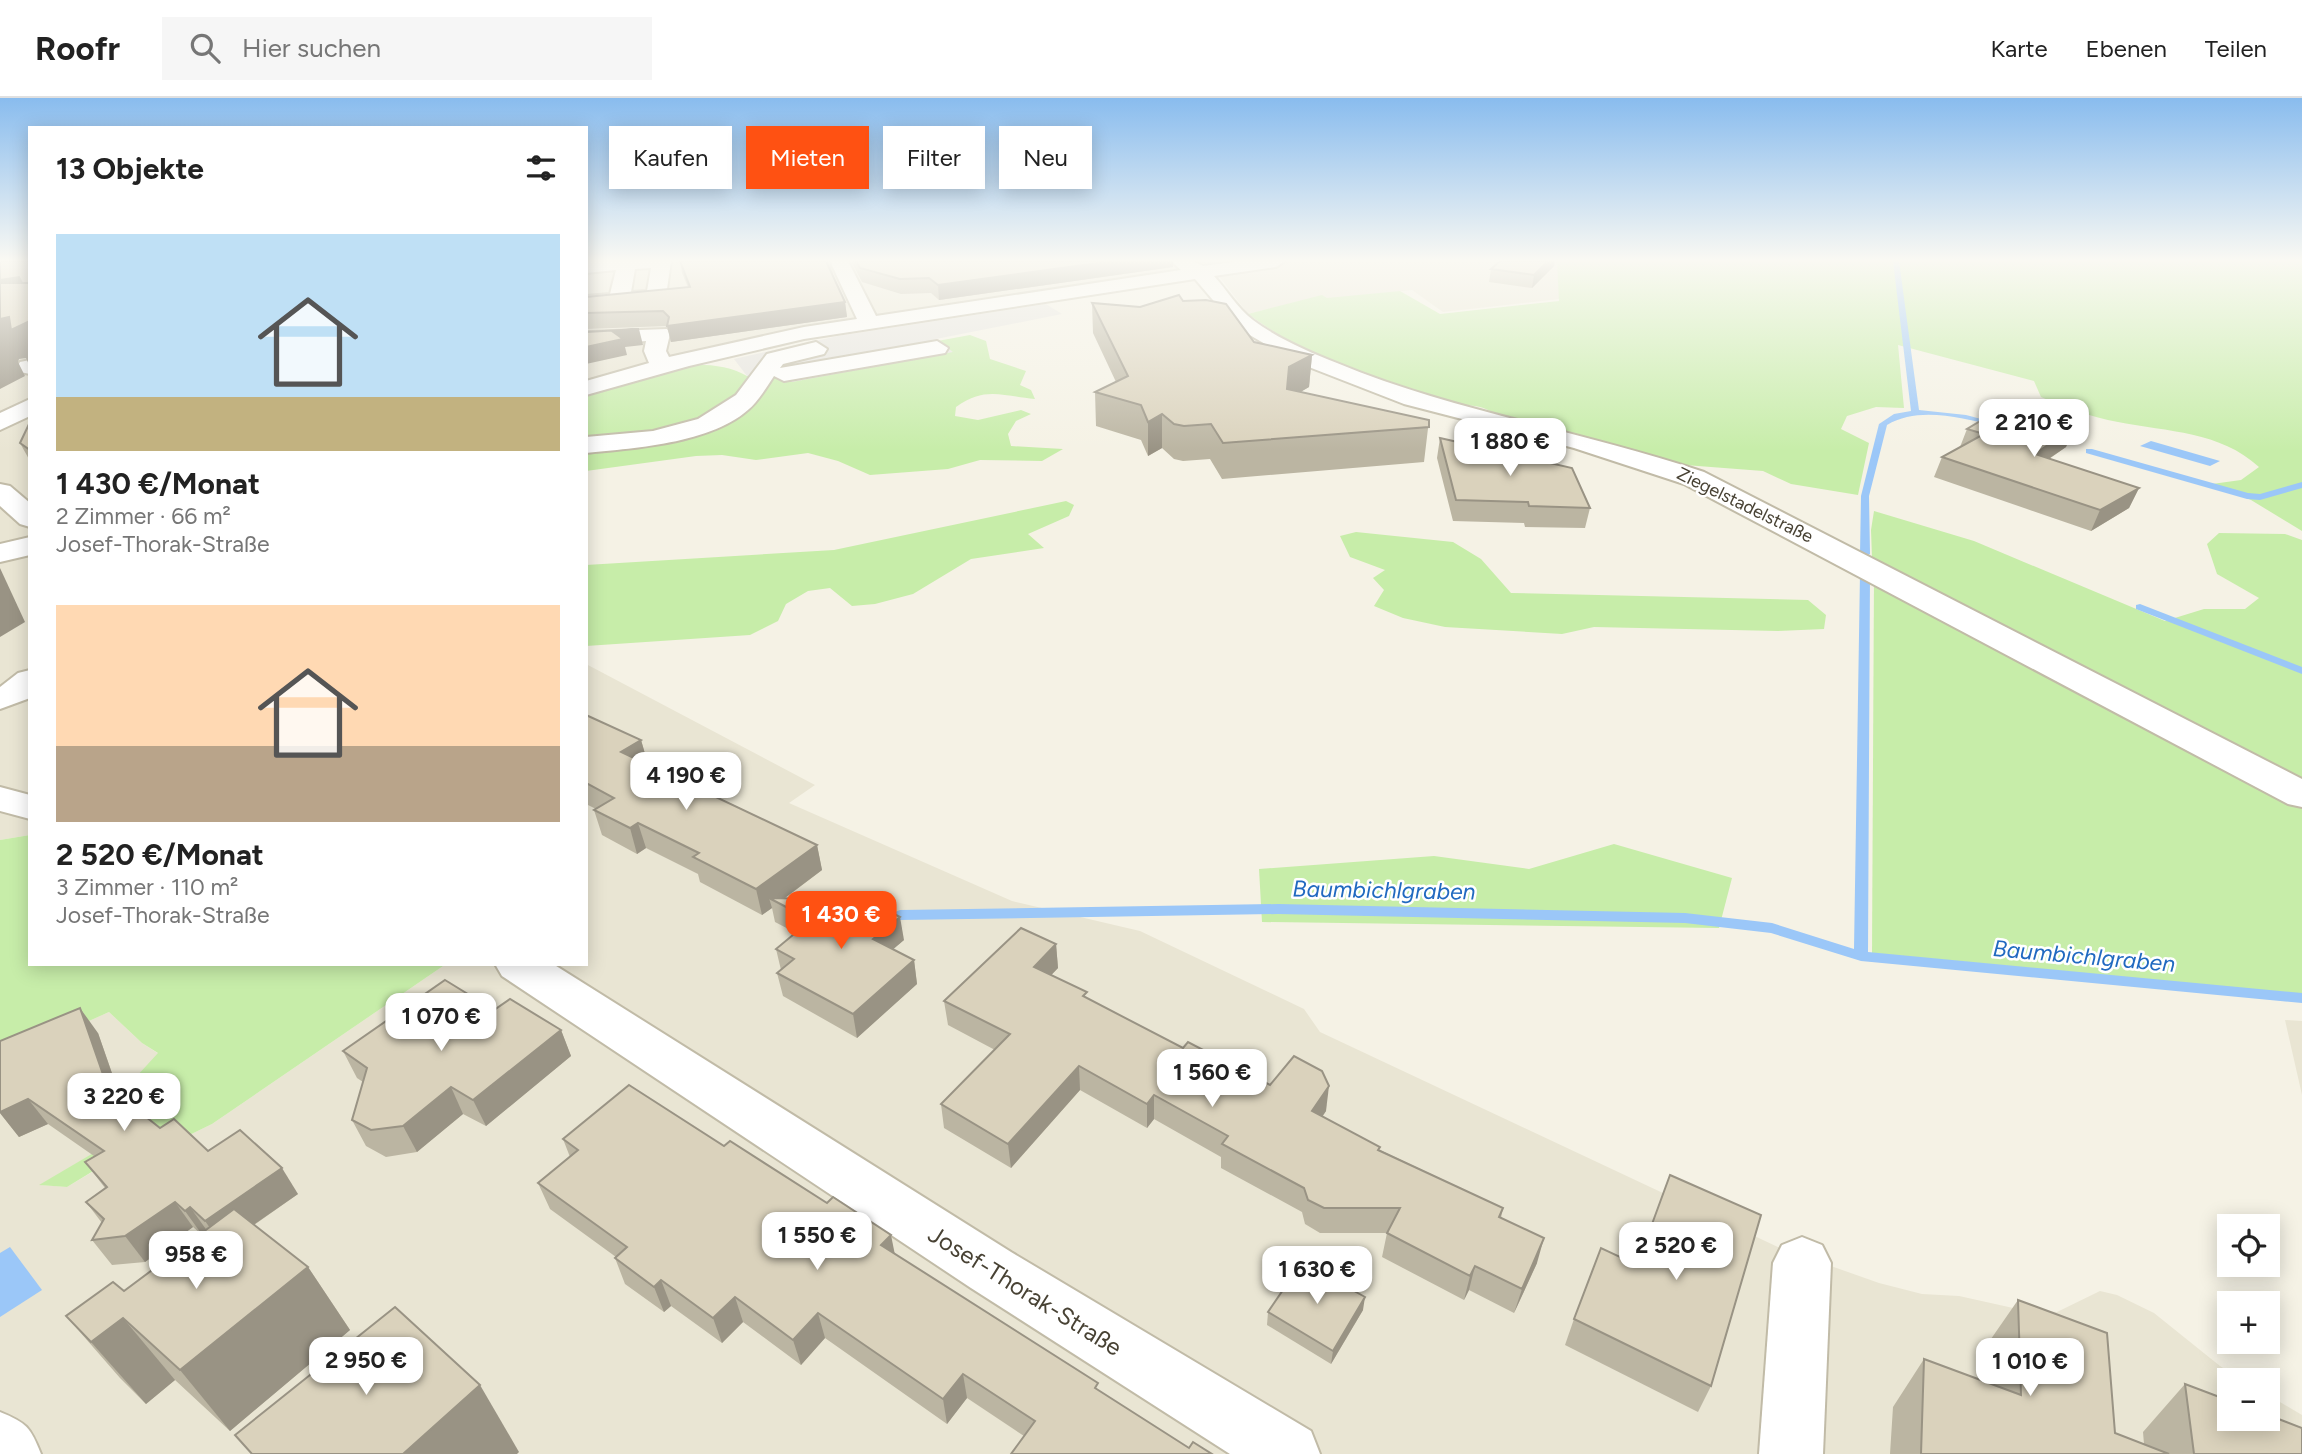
<!DOCTYPE html>
<html lang="de">
<meta charset="utf-8">
<style>
body{margin:0;font-family:Figtree,sans-serif;background:#f6f6f6;color:#222;height:100vh;display:flex;flex-direction:column;font-size:26px;white-space:nowrap}
*{box-sizing:border-box;margin:0}
p{font-size:23px;color:#767676}
.icon{flex:none;width:38px;height:38px;fill:none;stroke:currentColor;stroke-width:2;stroke-linecap:round;stroke-linejoin:round}
.map{position:relative;flex:1;overflow:hidden}
.sheet{position:absolute;left:28px;top:28px;width:560px;height:840px;display:flex;flex-direction:column;background:#fff;border-radius:0px;box-shadow:0 4px 18px #0003}
.sheet>*{flex:none}
.hud{position:absolute;left:609px;top:28px;width:665px;height:63px;display:flex;gap:14px}
.tools{position:absolute;left:2217px;top:1116px;display:grid;gap:14px}
.tools a{display:grid;place-items:center;width:63px;height:63px;border-radius:0px;background:#fff;box-shadow:0 4px 18px #0003;font-size:35px}
.price{position:absolute;translate:-50% -60px;padding:0 16px;border-radius:14px;background:#fff;color:#222;font-size:23px;line-height:46px;filter:drop-shadow(0 2px 4px #0008)}
.price::after{content:'';position:absolute;left:50%;top:42px;width:21px;height:16px;margin-left:-10px;background:inherit;clip-path:polygon(0 0,100% 0,50% 100%)}
.price.current{background:#ff5112;color:#fff}
ul{padding:0;list-style:none}
li{display:grid;align-content:center;gap:14px;height:371px;padding:0 28px}
li span{display:grid;place-items:center;height:217px;border-radius:0px;color:#555}
li>.icon{margin-inline-start:auto}
span .icon{width:126px;height:126px;fill:#fffc;stroke-width:1}
li b{font-size:30px}
h2{display:flex;justify-content:space-between;align-items:center;height:84px;padding:0 28px;font-size:30px}
.chip{padding:0 24px;border-radius:0px;background:#fff;box-shadow:0 4px 18px #0003;font-size:24px;line-height:63px}
.chip.current{background:#ff5112;color:#fff}
header{display:flex;align-items:center;gap:42px;box-sizing:border-box;height:98px;padding:0 35px;background:#fff;border-bottom:2px solid #e0e0e0}
header strong{font-size:33px}
nav{display:flex;gap:38px;margin-inline-start:auto;font-size:24px}
.search{width:490px;height:63px;background:#f6f6f6;display:flex;align-items:center;gap:18px;box-sizing:border-box;padding:0 24px;border-radius:0px;color:#767676;font-size:26px}
.map>svg:first-child{display:block}
.residential{fill:#e9e5d3}
.green{fill:#c7eda9}
.parking{fill:#e5e3de}
.water{fill:#9bc7f8}
.lines{fill:none;stroke-linecap:round;stroke-linejoin:round}
.stream{fill:#9bc7f8;fill-rule:evenodd}
.minor-casing{stroke:#c1bba7;stroke-width:4}
.minor{fill:#fff;fill-rule:evenodd}
.wall{fill:#bbb5a2}
.shaded-wall{fill:#999384}
.building{fill:#dad2bc;stroke:#999384;stroke-width:2}
.labels{text-anchor:middle;stroke-width:5;stroke-linejoin:round;paint-order:stroke}
.far-street-label{font-size:18px;fill:#484234;stroke:#fff}
.water-label{font-size:23px;font-style:italic;fill:#216ac0;stroke:#fff}
.near-street-label{font-size:24px;fill:#484234;stroke:#fff}
</style>
<header>
<strong>Roofr</strong>
<div class="search"><svg class="icon" aria-label="search" viewBox="0 0 24 24"><circle cx="10" cy="10" r="6"/><path d="M15 15l6 6"/></svg>Hier suchen</div>
<nav><a>Karte</a><a>Ebenen</a><a>Teilen</a></nav>
</header>
<div class="map">
<svg width="2302" height="1356" viewBox="0 0 2302 1356">
<rect width="100%" height="100%" fill="#f5f2e5"/>
<g class="residential">
<polygon points="0,163 30,163 30,737 0,742"/>
<polygon points="586,163 1568,163 1586,198 1443,214 1412,192 1327,201 1322,198 1248,216 1219,178 1219,169 869,223 586,289"/>
<polygon points="586,566 815,687 789,705 1012,803 1140,833 1304,911 1320,934 1780,1150 1879,1185 1922,1196 1959,1198 2013,1210 2057,1214 2100,1193 2117,1197 2154,1215 2220,1268 2245,1283 2230,1283 2230,1321 2268,1321 2268,1297 2302,1317 2302,1356 0,1356 0,963 109,914 142,945 159,956 149,991 169,995 163,1014 40,1087 67,1089 109,1064 175,1044 212,1026 446,866 586,866"/>
<polygon points="2285,922 2302,923 2302,997"/>
</g>
<g class="green">
<path d="M 1557,163 L 2302,163 L 2302,433 L 2251,402 L 2212,386 L 2241,382 L 2259,369 C 2220,333 2168,334 2118,324 C 2091,319 2066,310 2041,299 L 2034,283 L 1898,247 L 1904,310 L 1876,309 L 1847,318 L 1841,331 L 1869,345 L 1858,397 L 1791,386 L 1763,373 L 1672,366 L 1500,322 C 1484,301 1459,310 1436,304 C 1420,301 1405,294 1390,288 C 1337,269 1294,250 1248,216 L 1322,197 L 1327,200 L 1400,193 L 1440,216 L 1559,203 Z"/>
<path d="M 970,237 L 986,243 L 990,261 L 1026,273 L 1020,287 L 1031,292 L 1035,301 C 1002,298 985,288 956,309 L 955,318 L 978,322 L 1021,312 L 1031,316 L 1016,323 L 1008,336 L 1011,348 L 1063,351 L 1042,363 L 980,362 L 948,371 L 870,377 L 838,363 L 808,355 L 756,362 L 722,357 L 696,358 L 586,373 L 586,285 C 632,276 705,253 747,278 Z"/>
<polygon points="1066,403 1074,407 1069,418 1028,436 1044,450 971,461 913,496 875,506 852,508 830,490 808,493 786,506 778,523 750,537 586,548 586,467 834,452"/>
<polygon points="1874,413 1974,443 2165,523 2204,511 2245,511 2259,500 2217,476 2207,446 2219,435 2285,436 2302,442 2302,681 1872,460 1871,432"/>
<polygon points="1356,434 1453,444 1481,461 1511,495 1808,502 1826,517 1824,531 1778,533 1594,529 1562,536 1445,529 1403,520 1374,508 1384,492 1373,480 1385,472 1350,459 1340,438"/>
<polygon points="1874,478 2302,704 2302,896 1872,855"/>
<polygon points="30,737 30,866 446,866 212,1026 175,1044 108,1064 67,1089 39,1087 163,1014 168,996 149,991 136,979 158,955 142,945 109,914 0,963 0,742"/>
<polygon points="1614,746 1732,780 1719,830 1262,824 1259,771 1434,758 1529,771"/>
</g>
<polygon class="parking" points="1046,206 1062,216 936,241 953,254 792,284 785,278 747,278 734,261 838,238"/>
<g class="water">
<polygon points="2151,343 2220,363 2210,368 2140,348"/>
<polygon points="10,1149 42,1192 0,1219 0,1155"/>
</g>
<g class="lines">
<g class="stream">
<path d="M 1893,163 L 1899,163 L 1919,312 L 1966,317 L 2000,326 L 1996,328 C 1961,320 1919,308 1887,327 L 1869,398 L 1870,456 L 1865,459 L 1860,456 L 1861,398 L 1879,326 L 1894,316 L 1911,313 Z"/>
<polygon points="2086,351 2092,351 2248,395 2260,396 2302,384 2302,390 2260,402 2247,401 2086,355"/>
<polygon points="1865,472 1870,475 1868,854 2302,895 2302,905 1861,863 1771,835 1685,825 1278,816 900,822 895,820 893,817 895,814 900,812 1278,806 1685,815 1772,825 1854,851 1860,475"/>
<polygon points="2140,506 2302,569 2302,576 2136,511 2136,507"/>
</g>
<g class="minor-casing">
<g id="minor">
<path d="M 586,163 L 671,163 L 666,198 L 656,204 L 586,210 L 586,198 L 610,196 L 616,172 L 586,175 ZM 651,170 L 647,193 L 631,194 L 635,171 Z"/>
<path d="M 830,163 L 848,163 L 876,218 L 1181,172 L 1171,163 L 1193,163 L 1203,168 L 1240,163 L 1285,163 L 1276,169 L 1214,178 C 1227,192 1237,210 1253,222 C 1277,240 1309,254 1337,265 C 1455,314 1583,333 1704,374 L 2302,681 L 2302,709 L 2288,706 L 1684,386 L 1574,350 L 1404,306 L 1296,264 L 1236,229 L 1195,181 L 804,241 L 689,268 L 586,297 L 586,283 L 649,265 L 644,253 L 646,243 L 586,248 L 586,234 L 667,231 L 670,236 L 666,253 L 669,259 L 804,229 L 857,221 Z"/>
<path d="M 937,243 L 948,250 L 945,255 L 784,283 L 774,278 C 768,287 762,297 755,305 C 720,345 636,350 586,355 L 586,339 L 653,333 L 698,321 L 736,297 L 767,256 L 816,244 L 827,251 L 824,256 L 783,266 L 780,270 Z"/>
<polygon points="30,262 30,276 20,274 17,269 20,264"/>
<polygon points="30,301 30,318 0,332 0,315"/>
<polygon points="0,386 10,388 30,405 30,429 20,426 0,408"/>
<polygon points="30,439 30,457 0,464 0,446"/>
<polygon points="30,572 30,600 0,611 0,589 18,575"/>
<polygon points="0,689 30,697 30,721 0,713"/>
<polygon points="495,866 553,866 1011,1154 1311,1333 1320,1356 1230,1356 971,1190 502,878"/>
<polygon points="1802,1139 1822,1147 1831,1165 1823,1356 1759,1356 1773,1165 1782,1147"/>
<path d="M 0,1314 C 27,1325 30,1329 41,1356 L 0,1356 Z"/>
</g>
</g>
<use href="#minor" class="minor"/>
</g>
<g class="wall">
<polygon points="680,163 831,163 833,176 832,176 845,204 847,219 671,244 667,228 586,231 586,199 688,189 682,175"/>
<polygon points="851,163 1173,163 1173,169 939,202 931,195 901,196 862,184"/>
<polygon points="1500,163 1555,163 1554,168 1532,190 1489,184 1491,171"/>
<polygon points="1183,203 1254,244 1312,257 1309,289 1300,294 1429,322 1424,364 1222,381 1210,361 1183,363 1174,361 1162,350 1148,358 1141,342 1096,328 1095,294 1116,284 1093,235 1092,205 1140,209"/>
<polygon points="30,324 30,363 20,345"/>
<polygon points="2074,329 2066,349 2049,361 2139,390 2129,410 2091,433 1934,379 1942,359 1960,349 1967,331"/>
<polygon points="1440,340 1590,410 1585,430 1525,429 1524,425 1453,423 1437,360"/>
<polygon points="586,617 641,642 648,666 817,747 822,772 784,801 904,842 893,851 914,862 917,886 857,940 783,898 777,875 781,872 776,851 796,835 775,824 772,810 762,817 700,784 698,776 646,750 637,756 602,737 594,712 596,711 586,706"/>
<polygon points="1056,846 1058,870 1051,877 1087,900 1183,950 1270,987 1326,1013 1322,1019 1380,1052 1503,1110 1501,1120 1537,1165 1514,1215 1469,1192 1464,1202 1382,1159 1387,1135 1320,1135 1305,1126 1302,1114 1221,1070 1221,1059 1154,1021 1147,1030 1080,992 1011,1070 944,1030 941,1006 995,952 948,927 944,903"/>
<polygon points="494,912 561,932 571,958 486,1028 463,1016 417,1054 386,1059 366,1048 352,1022 363,984 357,980 343,953"/>
<polygon points="98,935 120,998 160,1030 298,1096 254,1127 308,1169 350,1232 230,1333 175,1282 146,1306 120,1280 66,1218 124,1193 201,1136 193,1129 145,1164 112,1167 92,1142 102,1125 86,1104 105,1090 85,1064 94,1058 48,1026 19,1039 0,1015 0,943"/>
<polygon points="563,1041 895,1156 1098,1292 1189,1350 1212,1356 1024,1338 967,1300 947,1326 825,1240 801,1267 743,1224 722,1245 671,1208 664,1214 625,1186 615,1160 616,1159 550,1111 538,1085 570,1059"/>
<polygon points="2018,1202 2115,1335 2144,1346 2143,1334 2185,1286 2302,1356 1890,1356 1893,1309 1924,1261 1984,1284 1984,1251"/>
<polygon points="1363,1212 1331,1266 1267,1227 1268,1214"/>
<polygon points="1574,1221 1711,1288 1698,1314 1565,1247"/>
</g>
<g class="shaded-wall">
<polygon points="1112,163 1173,163 1173,169 939,202 938,187"/>
<polygon points="1548,163 1555,163 1554,168 1532,190 1534,177"/>
<polygon points="19,179 29,199 0,205 0,182"/>
<polygon points="845,204 847,219 671,244 667,228"/>
<polygon points="9,219 30,223 30,269 26,260 19,261 18,264 25,278 0,291 0,221"/>
<polygon points="639,231 643,247 625,249 627,257 586,266 586,249 612,233"/>
<polygon points="1312,257 1309,289 1287,302 1289,269"/>
<polygon points="1162,316 1162,350 1148,358 1148,324"/>
<polygon points="2074,329 2066,349 2026,376 2035,356"/>
<polygon points="2139,390 2129,410 2091,433 2100,412"/>
<polygon points="0,470 25,524 0,539"/>
<polygon points="641,642 648,666 621,654"/>
<polygon points="638,725 646,750 637,756 630,730"/>
<polygon points="817,747 822,772 778,805 769,800 772,810 762,817 756,791"/>
<polygon points="900,819 904,842 877,865 873,841"/>
<polygon points="1056,846 1058,870 1036,893 1034,869"/>
<polygon points="914,862 917,886 857,940 853,916"/>
<polygon points="80,910 98,935 125,1013 107,988"/>
<polygon points="561,932 571,958 486,1028 473,1002"/>
<polygon points="1079,968 1080,992 1011,1070 1008,1046"/>
<polygon points="1329,988 1326,1013 1309,1038 1312,1013"/>
<polygon points="451,989 463,1016 417,1054 403,1028"/>
<polygon points="1154,997 1154,1021 1147,1030 1147,1006"/>
<polygon points="28,1001 48,1026 19,1039 0,1015 0,1014"/>
<polygon points="282,1070 298,1096 223,1148 205,1123"/>
<polygon points="175,1104 193,1129 145,1164 125,1138"/>
<polygon points="190,1109 208,1134 203,1138 185,1113"/>
<polygon points="891,1137 896,1162 881,1147"/>
<polygon points="1544,1140 1537,1165 1514,1215 1522,1191"/>
<polygon points="1475,1168 1469,1192 1464,1202 1470,1178"/>
<polygon points="308,1169 350,1232 230,1333 180,1272"/>
<polygon points="661,1182 671,1208 664,1214 654,1189"/>
<polygon points="735,1199 743,1224 722,1245 713,1220"/>
<polygon points="1365,1199 1363,1212 1331,1266 1333,1253"/>
<polygon points="818,1215 825,1240 801,1267 793,1242"/>
<polygon points="123,1220 175,1282 146,1306 91,1244"/>
<polygon points="963,1276 967,1300 947,1326 943,1301"/>
<polygon points="480,1287 519,1354 517,1356 403,1356"/>
</g>
<g class="building">
<polygon points="0,163 30,163 30,185 22,185 19,179 0,182"/>
<polygon points="680,163 826,163 845,204 667,228 669,219 663,213 586,215 586,199 690,189"/>
<polygon points="856,163 1112,163 938,187 929,180 900,181 860,170"/>
<polygon points="1500,163 1548,163 1534,177 1491,171"/>
<polygon points="0,185 30,185 30,223 11,232 9,219 0,221"/>
<polygon points="1179,197 1183,203 1206,202 1226,206 1254,244 1312,257 1289,269 1287,291 1429,322 1429,329 1223,345 1211,326 1184,328 1174,326 1162,316 1148,324 1141,307 1095,294 1128,278 1092,205 1140,209"/>
<polygon points="639,231 612,233 623,241 586,249 586,234"/>
<polygon points="2002,310 2074,329 2035,356 2139,390 2100,412 1942,359 1984,336 1967,331"/>
<polygon points="30,324 30,352 20,345"/>
<polygon points="1440,340 1572,370 1590,410 1529,408 1528,404 1456,402"/>
<polygon points="586,617 641,642 621,654 817,747 756,791 693,759 699,755 638,725 630,730 594,712 614,700 586,685"/>
<polygon points="769,800 867,802 900,819 873,841 914,862 853,916 777,875 794,861 776,851 811,822"/>
<polygon points="1021,830 1056,846 1034,869 1087,894 1083,898 1183,950 1188,944 1270,987 1294,958 1322,973 1329,988 1312,1013 1380,1049 1378,1052 1503,1110 1499,1119 1544,1140 1522,1191 1475,1168 1470,1178 1387,1135 1400,1110 1324,1110 1308,1102 1304,1090 1222,1046 1228,1038 1154,997 1147,1006 1079,968 1008,1046 941,1006 1010,936 944,903"/>
<polygon points="445,882 494,912 510,901 561,932 473,1002 451,989 403,1028 371,1032 352,1022 367,970 343,953"/>
<polygon points="80,910 107,988 160,1030 174,1021 208,1053 240,1032 282,1070 205,1123 190,1109 185,1113 175,1104 125,1138 92,1142 104,1121 86,1104 107,1089 85,1064 104,1053 28,1001 0,1014 0,943"/>
<polygon points="629,987 724,1048 730,1043 827,1105 833,1099 891,1137 881,1147 1098,1285 1095,1290 1189,1350 1193,1344 1212,1356 1011,1356 1035,1323 963,1276 943,1301 818,1215 793,1242 735,1199 713,1220 661,1182 654,1189 615,1160 627,1149 538,1085 578,1052 563,1041"/>
<polygon points="1670,1077 1761,1117 1711,1288 1574,1221 1601,1150 1637,1167"/>
<polygon points="234,1111 308,1169 180,1272 123,1220 91,1244 66,1218 113,1184 124,1193"/>
<polygon points="1302,1164 1365,1199 1333,1253 1268,1214"/>
<polygon points="2018,1202 2107,1235 2115,1335 2169,1356 1921,1356 1924,1261 2021,1297"/>
<polygon points="395,1209 480,1287 403,1356 252,1356 235,1337"/>
<polygon points="2185,1286 2230,1303 2230,1321 2268,1321 2268,1317 2302,1330 2302,1356 2194,1356"/>
</g>
<linearGradient id="sky" x2="0" y2="1"><stop stop-color="#89bcee"/><stop offset="0.46" stop-color="#faf9f3"/><stop offset="1" stop-color="#faf9f3" stop-opacity="0"/></linearGradient>
<rect width="2302" height="353" fill="url(#sky)"/>
<g class="labels">
<g class="far-street-label">
<text transform="translate(1745 407) rotate(26)" y="6">Ziegelstadelstraße</text>
</g>
<g class="water-label">
<text transform="translate(1384 792) rotate(1)" y="8">Baumbichlgraben</text>
<text transform="translate(2084 858) rotate(5)" y="8">Baumbichlgraben</text>
</g>
<g class="near-street-label">
<text transform="translate(1025 1193) rotate(32)" y="8">Josef-Thorak-Straße</text>
</g>
</g>
</svg>
<div class="tools">
<a><svg class="icon" aria-label="locate" viewBox="0 0 24 24"><circle cx="12" cy="12" r="6"/><path d="M12 2v4M12 18v4M2 12h4M18 12h4"/></svg></a>
<a>+</a>
<a>−</a>
</div>
<b class="price" style="left:2034px;top:361px">2 210 €</b>
<b class="price" style="left:1510px;top:380px">1 880 €</b>
<b class="price" style="left:686px;top:714px">4 190 €</b>
<b class="price current" style="left:841px;top:853px">1 430 €</b>
<b class="price" style="left:441px;top:955px">1 070 €</b>
<b class="price" style="left:1212px;top:1011px">1 560 €</b>
<b class="price" style="left:124px;top:1035px">3 220 €</b>
<b class="price" style="left:817px;top:1174px">1 550 €</b>
<b class="price" style="left:1676px;top:1184px">2 520 €</b>
<b class="price" style="left:196px;top:1193px">958 €</b>
<b class="price" style="left:1317px;top:1208px">1 630 €</b>
<b class="price" style="left:366px;top:1299px">2 950 €</b>
<b class="price" style="left:2030px;top:1300px">1 010 €</b>
<div class="hud">
<a class="chip">Kaufen</a>
<a class="chip current">Mieten</a>
<a class="chip">Filter</a>
<a class="chip">Neu</a>
</div>
<section class="sheet">
<h2>13 Objekte<svg class="icon" aria-label="filters" viewBox="0 0 24 24"><path d="M4 7h16M4 17h16"/><circle cx="9" cy="7" r="2"/><circle cx="15" cy="17" r="2"/></svg></h2>
<ul>
<li><span style="background:linear-gradient(#bfe0f5 75%,#c2b280 0)"><svg class="icon" aria-label="home" viewBox="0 0 24 24"><path d="M3 11l9-7 9 7M6 9v11h12V9"/></svg></span><div><b>1 430 €/Monat</b><p>2 Zimmer · 66 m²</p><p>Josef-Thorak-Straße</p></div></li>
<li><span style="background:linear-gradient(#ffd9b3 65%,#b9a48a 0)"><svg class="icon" aria-label="home" viewBox="0 0 24 24"><path d="M3 11l9-7 9 7M6 9v11h12V9"/></svg></span><div><b>2 520 €/Monat</b><p>3 Zimmer · 110 m²</p><p>Josef-Thorak-Straße</p></div></li>
</ul>
</section>
</div>
